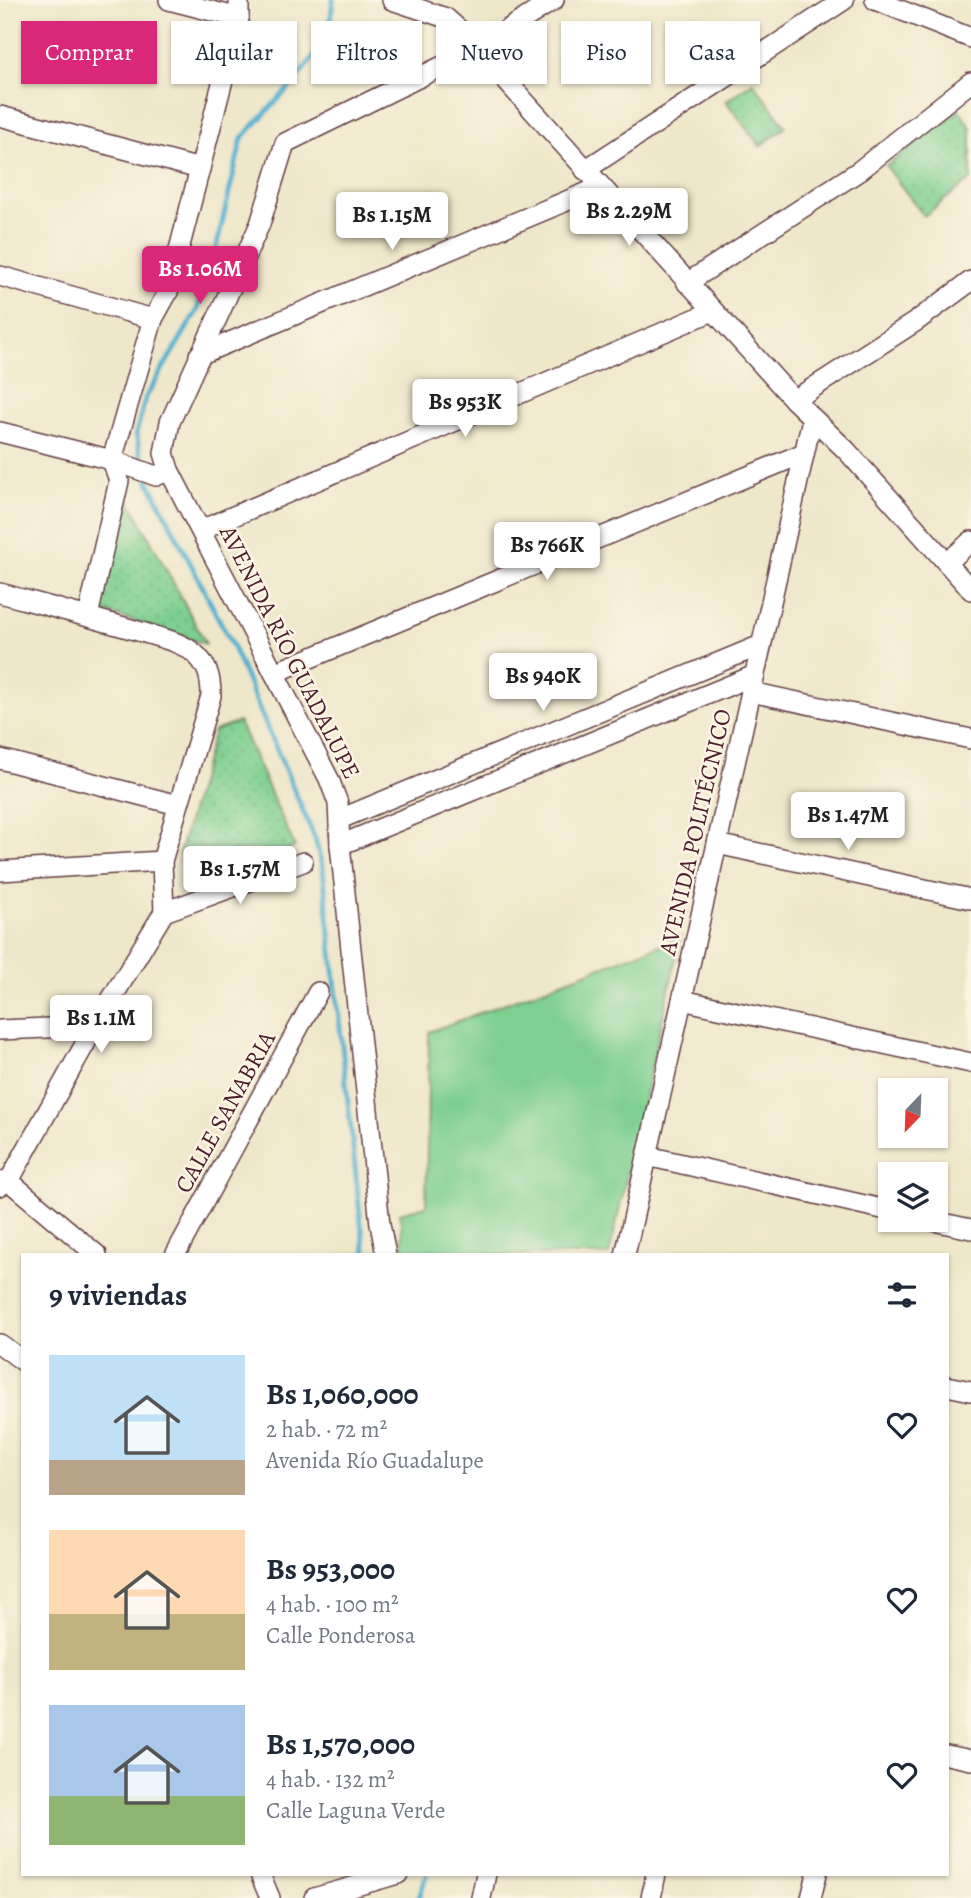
<!DOCTYPE html>
<html lang="es">
<meta charset="utf-8">
<style>
body{margin:0;font-family:Alegreya,serif;background:#f6f6f7;color:#1f2937;height:100vh;display:flex;flex-direction:column;font-size:26px;white-space:nowrap}
*{box-sizing:border-box;margin:0}
p{font-size:23px;color:#747a83}
.icon{flex:none;width:38px;height:38px;fill:none;stroke:currentColor;stroke-width:2;stroke-linecap:round;stroke-linejoin:round}
.map{position:relative;flex:1;overflow:hidden}
.details{position:absolute;left:21px;top:1253px;width:928px;height:623px;display:flex;flex-direction:column;background:#fff;border-radius:0px;box-shadow:0 2px 5px #0004}
.details>*{flex:none}
.guide{position:absolute;left:21px;top:21px;width:929px;height:63px;display:flex;gap:14px}
.needle{width:46px;rotate:203deg}
.fabs{position:absolute;left:878px;top:1078px;display:grid;gap:14px}
.fabs a{display:grid;place-items:center;width:70px;height:70px;border-radius:0px;background:#fff;box-shadow:0 2px 5px #0004;font-size:35px}
.price{position:absolute;translate:-50% -60px;padding:0 16px;border-radius:7px;background:#fff;color:#222;font-size:23px;line-height:46px;filter:drop-shadow(0 2px 4px #0008)}
.price::after{content:'';position:absolute;left:50%;top:42px;width:21px;height:16px;margin-left:-10px;background:inherit;clip-path:polygon(0 0,100% 0,50% 100%)}
.price.current{background:#db2777;color:#fff}
ul{padding:0;list-style:none}
li{display:flex;align-items:center;gap:21px;height:175px;padding:0 28px}
li span{display:grid;place-items:center;flex:none;width:196px;height:140px;border-radius:0px;color:#555}
li>.icon{margin-inline-start:auto}
span .icon{width:84px;height:84px;fill:#fffc;stroke-width:1}
li b{font-size:30px}
h2{display:flex;justify-content:space-between;align-items:center;height:84px;padding:0 28px;font-size:30px}
.pill{padding:0 24px;border-radius:0px;background:#fff;box-shadow:0 2px 5px #0004;font-size:24px;line-height:63px}
.pill.current{background:#db2777;color:#fff}
.map>svg:first-child{display:block}
.grass{fill:url(#grass-dots);stroke:#64775e;stroke-width:2}
.green{fill:#7ecf90;stroke:#64775e;stroke-width:2}
.lines{fill:none;stroke-linecap:round;stroke-linejoin:round}
.stream{stroke:#50b0cf;stroke-width:5}
.minor-casing{stroke:#633d43;stroke-width:22}
.minor{stroke:#fff;stroke-width:19}
.labels{text-anchor:middle;stroke-width:5;stroke-linejoin:round;paint-order:stroke}
.street-label{font-size:24px;fill:#4a1f2b;stroke:#fcf5e5}
</style>
<div class="map">
<svg width="971" height="1898" viewBox="0 0 971 1898">
<defs>
<pattern id="grass-dots" width="8" height="8" patternUnits="userSpaceOnUse" patternTransform="scale(1.75)"><rect width="8" height="8" fill="#7ecf90"/><path d="M2 2h.1M6 6h.1" fill="none" stroke="#6eb17c" stroke-width="1.8" stroke-linecap="round"/></pattern>
</defs>
<rect width="100%" height="100%" fill="#fcf5e5"/>
<filter id="ink" filterUnits="userSpaceOnUse"><feTurbulence type="fractalNoise" baseFrequency=".0143" numOctaves="2"/><feDisplacementMap in="SourceGraphic" scale="14" xChannelSelector="R" yChannelSelector="G"/><feConvolveMatrix kernelMatrix="1 2 1 2 8 2 1 2 1" color-interpolation-filters="sRGB"/></filter>
<filter id="wash" filterUnits="userSpaceOnUse"><feTurbulence type="fractalNoise" baseFrequency=".00686" numOctaves="4" result="noise"/><feDisplacementMap in="SourceGraphic" scale="28" xChannelSelector="R" yChannelSelector="G"/><feGaussianBlur stdDeviation="1.57" result="paint"/><feColorMatrix in="noise" values="0 0 0 0 0 0 0 0 0 0 0 0 0 0 0 0 0 1.4 0 .05"/><feComposite in="paint" operator="in"/></filter>
<g filter="url(#wash)">
<rect width="100%" height="100%" fill="#efe7c9"/>
<g class="grass">
<polygon points="695,16 728,61 702,80 668,35"/>
<polygon points="753,82 786,127 760,146 726,101"/>
<polygon points="959,110 971,128 971,179 924,216 886,166"/>
<polygon points="127,496 206,644 96,609"/>
<path d="M 239,722 L 295,847 C 275,854 214,880 196,874 C 186,871 182,863 179,854 L 214,731 Z"/>
</g>
<polygon class="green" points="681,937 609,1255 404,1255 400,1213 426,1206 429,1032"/>
<g class="lines">
<g class="stream">
<polyline points="142,464 136,433 146,397 197,311 214,257 242,138 288,89 328,39 333,0"/>
<polyline points="148,480 232,645 315,839 323,869 361,1223 366,1255"/>
<polyline points="419,1898 426,1876"/>
</g>
</g>
</g>
<g filter="url(#ink)">
<g class="lines">
<g class="minor-casing">
<g id="minor">
<polyline points="169,0 239,18"/>
<polyline points="392,0 446,18 463,33 794,400 847,451 971,590"/>
<polyline points="875,0 971,38"/>
<polyline points="0,116 200,169"/>
<polyline points="585,170 844,0"/>
<polyline points="0,276 153,319"/>
<polyline points="687,283 859,171 971,82"/>
<polyline points="199,355 600,187"/>
<polyline points="794,400 915,322 971,281"/>
<polyline points="0,432 112,460 156,476 169,470"/>
<polyline points="112,460 153,319 168,292 239,18 239,0"/>
<polyline points="201,530 713,311"/>
<polyline points="947,563 971,541"/>
<path d="M 0,593 C 48,606 97,619 145,633 C 161,638 181,642 194,653 C 208,665 211,678 211,696 L 162,861 L 164,912"/>
<polyline points="88,616 119,481 112,460"/>
<polyline points="274,673 804,453"/>
<polyline points="751,692 971,739"/>
<polyline points="0,759 178,805"/>
<polyline points="340,819 761,645"/>
<polyline points="717,844 971,899"/>
<polyline points="340,845 755,675"/>
<polyline points="0,871 162,861"/>
<polyline points="682,1000 971,1063"/>
<polyline points="0,1030 95,1026"/>
<polyline points="647,1156 891,1211"/>
<polyline points="0,1182 9,1181 97,1255"/>
<polyline points="0,1186 9,1181 95,1026 164,912 303,862"/>
<polyline points="929,1220 971,1229"/>
<polyline points="175,1255 318,992"/>
<polyline points="386,1255 380,1224 340,845 338,803 329,779 169,470 164,453 170,422 260,224 285,143 477,49 554,0"/>
<polyline points="625,1255 812,419"/>
<polyline points="0,1344 23,1361"/>
<polyline points="947,1386 971,1391"/>
<polyline points="947,1755 971,1760"/>
<polyline points="260,1874 270,1898"/>
<polyline points="314,1898 398,1874"/>
<polyline points="481,1898 486,1874"/>
<polyline points="651,1898 656,1874"/>
<polyline points="811,1898 817,1874"/>
</g>
</g>
<use href="#minor" class="minor"/>
</g>
</g>
<g class="labels">
<g class="street-label">
<text transform="translate(290 652) rotate(63)" y="8">AVENIDA RÍO GUADALUPE</text>
<text transform="translate(695 832) rotate(-77)" y="8">AVENIDA POLITÉCNICO</text>
<text transform="translate(225 1112) rotate(-61)" y="8">CALLE SANABRIA</text>
</g>
</g>
</svg>
<div class="fabs">
<a><svg class="needle" viewBox="-14 -14 28 28"><path d="M0-13l5 13h-10z" fill="#e53935"/><path d="M0 13l5-13h-10z" fill="#747a83"/></svg></a>
<a><svg class="icon" aria-label="layers" viewBox="0 0 24 24"><path d="M12 4l9 5-9 5-9-5zM3 14l9 5 9-5"/></svg></a>
</div>
<b class="price" style="left:629px;top:248px">Bs 2.29M</b>
<b class="price" style="left:392px;top:252px">Bs 1.15M</b>
<b class="price current" style="left:200px;top:306px">Bs 1.06M</b>
<b class="price" style="left:465px;top:439px">Bs 953K</b>
<b class="price" style="left:547px;top:582px">Bs 766K</b>
<b class="price" style="left:543px;top:713px">Bs 940K</b>
<b class="price" style="left:848px;top:852px">Bs 1.47M</b>
<b class="price" style="left:240px;top:906px">Bs 1.57M</b>
<b class="price" style="left:101px;top:1055px">Bs 1.1M</b>
<div class="guide">
<a class="pill current">Comprar</a>
<a class="pill">Alquilar</a>
<a class="pill">Filtros</a>
<a class="pill">Nuevo</a>
<a class="pill">Piso</a>
<a class="pill">Casa</a>
</div>
<section class="details">
<h2>9 viviendas<svg class="icon" aria-label="filters" viewBox="0 0 24 24"><path d="M4 7h16M4 17h16"/><circle cx="9" cy="7" r="2"/><circle cx="15" cy="17" r="2"/></svg></h2>
<ul>
<li><span style="background:linear-gradient(#bfe0f5 75%,#b9a48a 0)"><svg class="icon" aria-label="home" viewBox="0 0 24 24"><path d="M3 11l9-7 9 7M6 9v11h12V9"/></svg></span><div><b>Bs 1,060,000</b><p>2 hab. · 72 m²</p><p>Avenida Río Guadalupe</p></div><svg class="icon" aria-label="heart" viewBox="0 0 24 24"><path d="M12 20l-8-8c-3-5 5-10 8-4 3-6 11-1 8 4z"/></svg></li>
<li><span style="background:linear-gradient(#ffd9b3 60%,#c2b280 0)"><svg class="icon" aria-label="home" viewBox="0 0 24 24"><path d="M3 11l9-7 9 7M6 9v11h12V9"/></svg></span><div><b>Bs 953,000</b><p>4 hab. · 100 m²</p><p>Calle Ponderosa</p></div><svg class="icon" aria-label="heart" viewBox="0 0 24 24"><path d="M12 20l-8-8c-3-5 5-10 8-4 3-6 11-1 8 4z"/></svg></li>
<li><span style="background:linear-gradient(#a9c7e8 65%,#8fb573 0)"><svg class="icon" aria-label="home" viewBox="0 0 24 24"><path d="M3 11l9-7 9 7M6 9v11h12V9"/></svg></span><div><b>Bs 1,570,000</b><p>4 hab. · 132 m²</p><p>Calle Laguna Verde</p></div><svg class="icon" aria-label="heart" viewBox="0 0 24 24"><path d="M12 20l-8-8c-3-5 5-10 8-4 3-6 11-1 8 4z"/></svg></li>
</ul>
</section>
</div>
